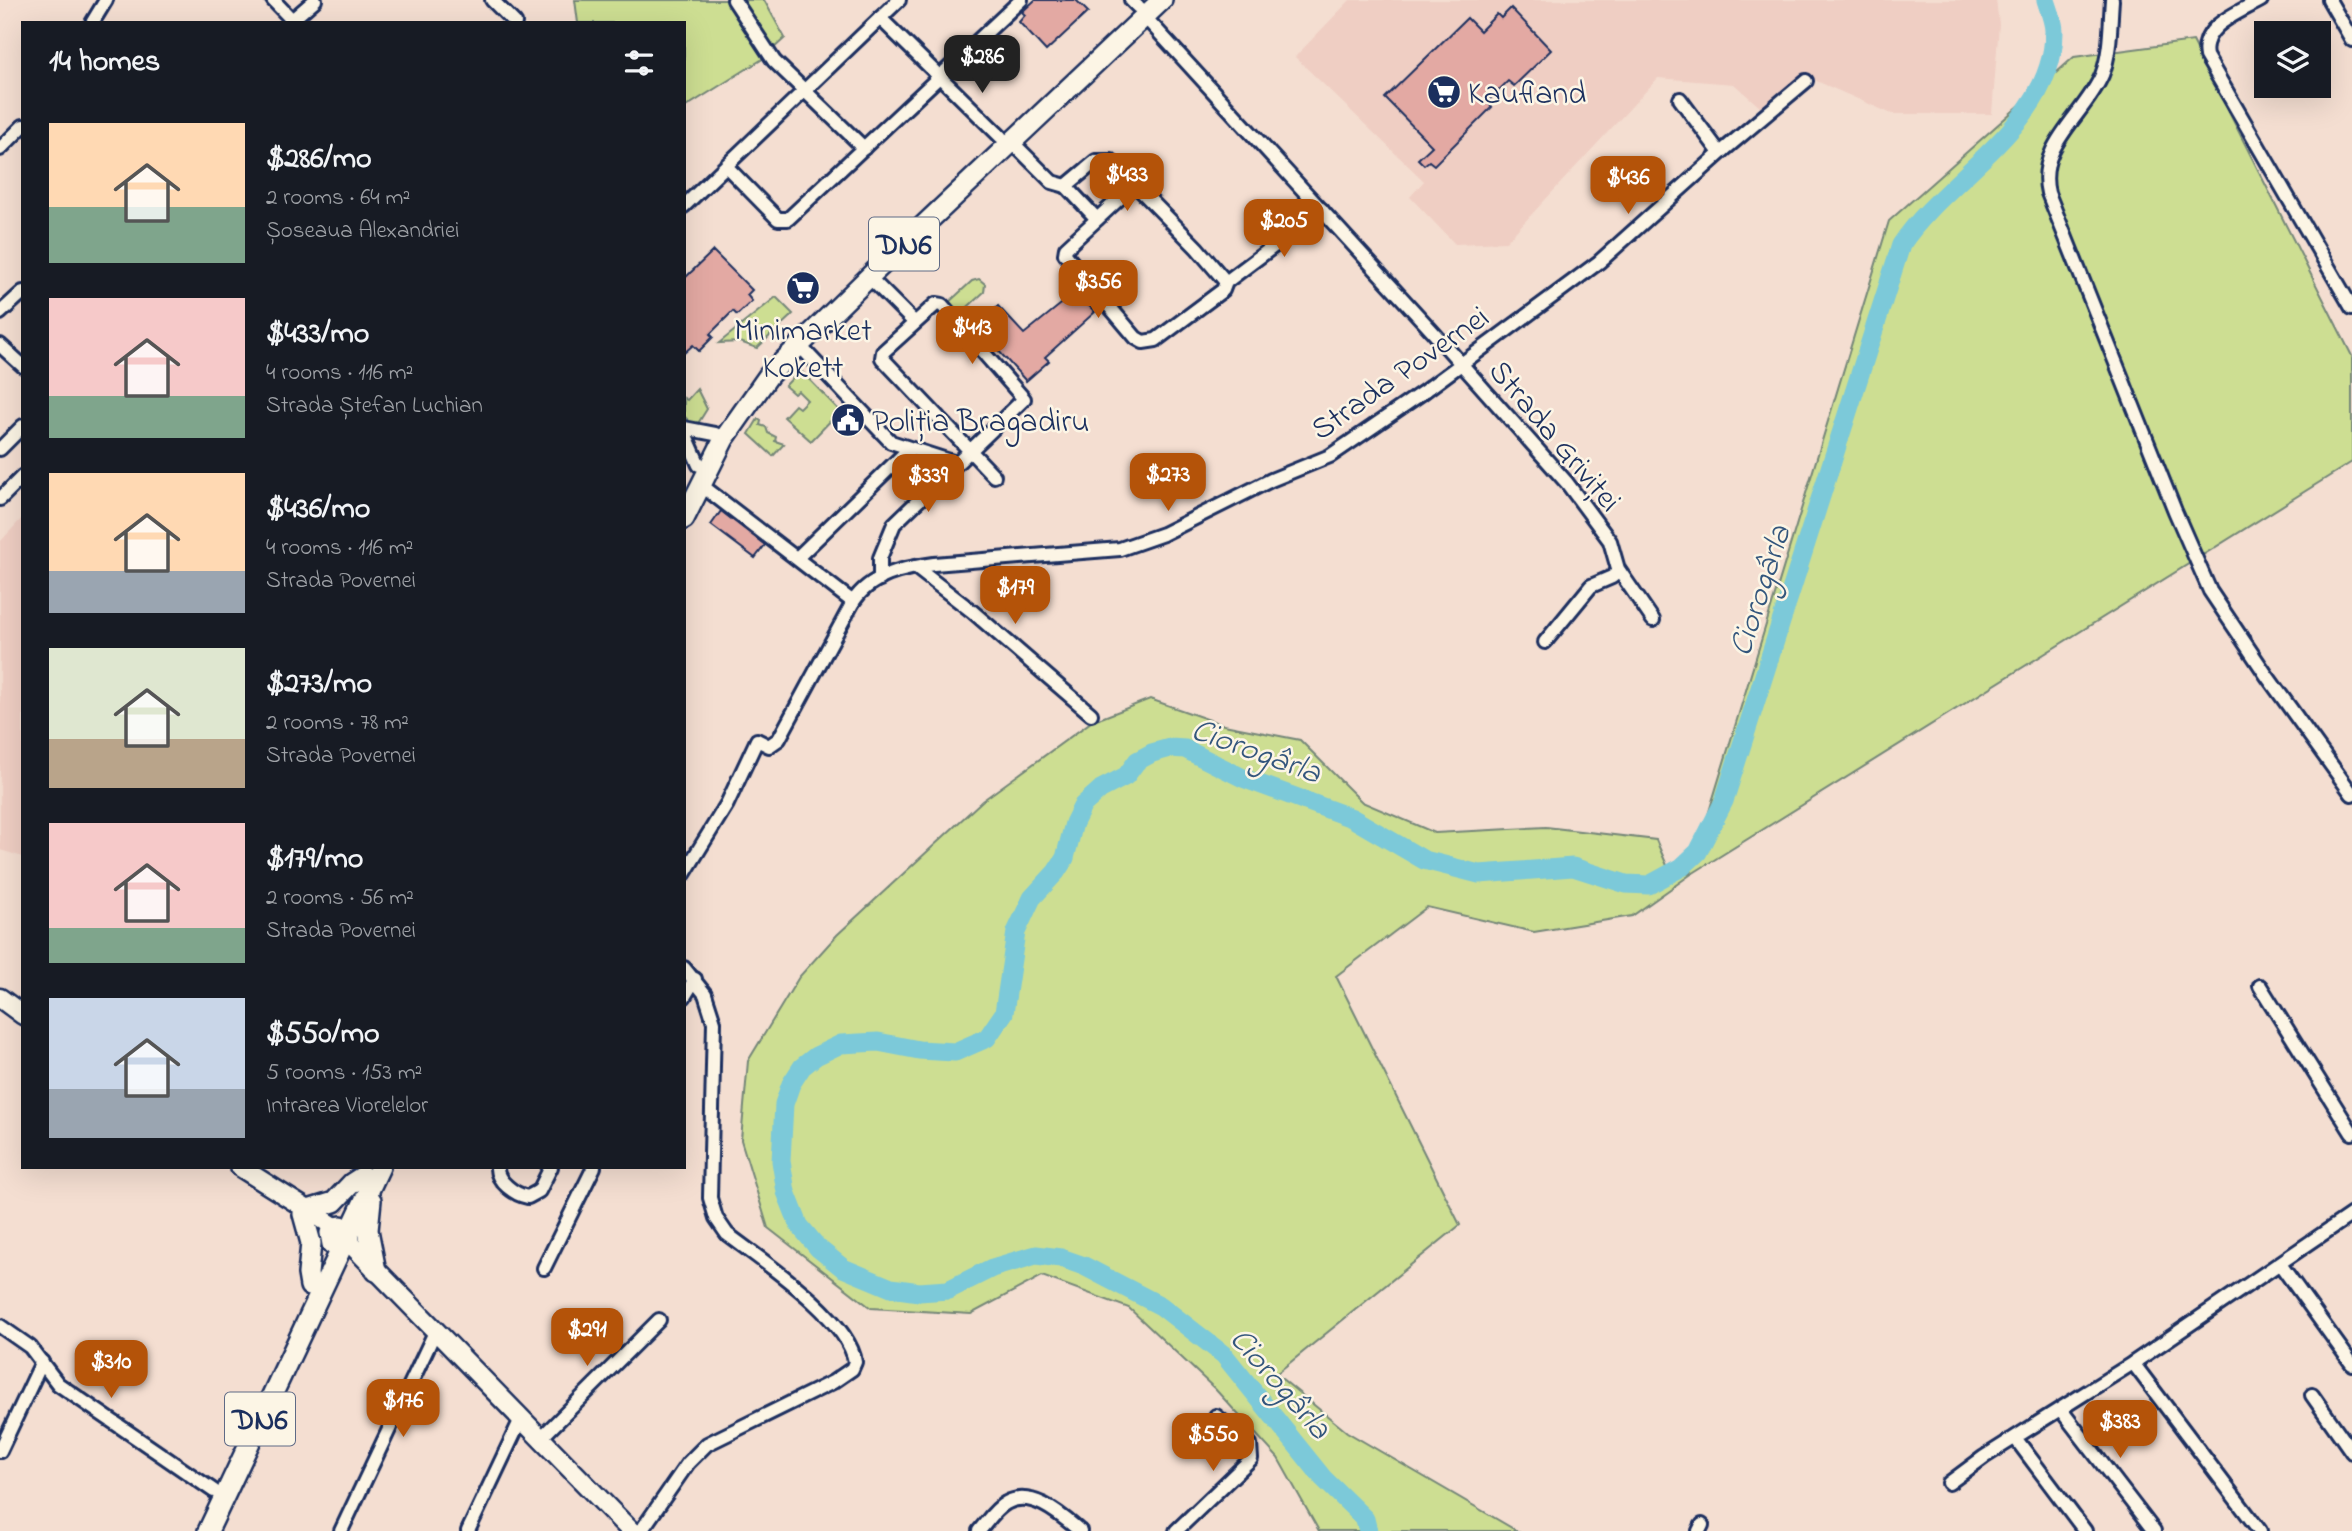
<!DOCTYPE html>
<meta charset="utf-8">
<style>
body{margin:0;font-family:"Indie Flower",sans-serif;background:#242831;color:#f1f3f6;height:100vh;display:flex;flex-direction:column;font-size:26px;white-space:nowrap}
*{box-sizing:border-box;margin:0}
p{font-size:23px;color:#9ea1a6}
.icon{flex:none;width:38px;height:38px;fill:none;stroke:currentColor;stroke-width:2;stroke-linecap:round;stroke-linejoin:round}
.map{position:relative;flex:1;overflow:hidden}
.drawer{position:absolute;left:21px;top:21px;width:665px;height:1148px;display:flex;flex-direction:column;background:#171b24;border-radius:0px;box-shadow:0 7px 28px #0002}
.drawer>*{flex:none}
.buttons{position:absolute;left:2254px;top:21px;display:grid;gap:14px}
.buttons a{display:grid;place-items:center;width:77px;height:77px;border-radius:0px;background:#171b24;box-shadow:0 7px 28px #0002;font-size:35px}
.price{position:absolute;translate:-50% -60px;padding:0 16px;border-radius:14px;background:#b45309;color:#fff;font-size:23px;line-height:46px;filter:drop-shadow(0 2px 4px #0008)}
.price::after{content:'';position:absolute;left:50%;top:42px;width:21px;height:16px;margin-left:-10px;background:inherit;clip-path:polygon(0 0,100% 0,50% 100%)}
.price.active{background:#222;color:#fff}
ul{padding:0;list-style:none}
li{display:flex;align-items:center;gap:21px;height:175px;padding:0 28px}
li span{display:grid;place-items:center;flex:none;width:196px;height:140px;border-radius:0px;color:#555}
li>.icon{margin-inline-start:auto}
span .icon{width:84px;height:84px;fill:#fffc;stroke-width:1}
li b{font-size:30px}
h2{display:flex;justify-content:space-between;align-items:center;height:84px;padding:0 28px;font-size:30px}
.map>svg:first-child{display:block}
.built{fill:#efcec3}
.green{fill:#cdde92;stroke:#748678;stroke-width:2}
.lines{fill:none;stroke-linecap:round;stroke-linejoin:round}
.river{stroke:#7bc9d9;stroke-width:19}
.building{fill:#e3a9a3;stroke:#1b2f5e;stroke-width:2}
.minor-casing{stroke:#1b2f5e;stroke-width:18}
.secondary-casing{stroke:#1b2f5e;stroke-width:23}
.trunk-casing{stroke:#1b2f5e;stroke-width:24}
.minor{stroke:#fcf5e5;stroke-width:12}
.secondary{stroke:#fcf5e5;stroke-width:18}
.trunk{stroke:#fcf5e5;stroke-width:19}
.labels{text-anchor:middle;stroke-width:5;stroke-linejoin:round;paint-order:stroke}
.shield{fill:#fcf5e5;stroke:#5e6a86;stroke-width:2}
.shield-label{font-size:30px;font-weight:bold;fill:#1b2f5e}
.poi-label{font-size:32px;fill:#1b2f5e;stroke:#fcf5e5;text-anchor:start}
.street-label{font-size:32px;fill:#1b2f5e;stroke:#fcf5e5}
.water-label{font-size:33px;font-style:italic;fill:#33567d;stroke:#fcf5e5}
</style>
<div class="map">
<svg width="2352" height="1531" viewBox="0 0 2352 1531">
<rect width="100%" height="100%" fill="#f4ded1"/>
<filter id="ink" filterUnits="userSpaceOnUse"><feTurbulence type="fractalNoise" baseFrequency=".0143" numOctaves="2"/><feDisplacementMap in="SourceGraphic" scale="14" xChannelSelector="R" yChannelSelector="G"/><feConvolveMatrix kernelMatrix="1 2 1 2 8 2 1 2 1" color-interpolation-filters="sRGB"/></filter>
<g filter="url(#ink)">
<g class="built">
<polygon points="1350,0 1996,0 1999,24 1992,114 1892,114 1805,76 1761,108 1734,84 1658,78 1506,242 1455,244 1410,197 1424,181 1295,57"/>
<polygon points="23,517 23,857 0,850 0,542"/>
</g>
<g class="green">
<polygon points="575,0 764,0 785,38 761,60 684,108 684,23 578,23"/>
<polygon points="2193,41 2352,356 2352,462 1690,875 1632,916 1534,932 1427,907 1336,976 1460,1225 1276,1374 1347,1432 1517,1531 1319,1531 1278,1458 1215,1389 1129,1308 1042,1276 971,1314 871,1308 768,1228 741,1140 748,1061 799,977 837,935 982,801 1091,722 1150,699 1224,725 1300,740 1362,802 1435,833 1546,827 1656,840 1669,870 1690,874 1889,221 2074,57"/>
<polygon points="979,279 985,284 984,292 958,316 948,303 972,281"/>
<polygon points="776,297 793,314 757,348 740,342 719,343"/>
<polygon points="800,370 840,411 811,441 784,417 795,405 799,408 807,400 798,391 794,394 785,386"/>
<polygon points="697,389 707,409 697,425 693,425 684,416 684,398 687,400"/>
<polygon points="758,419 761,421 760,425 766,427 768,433 776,437 775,441 784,444 773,456 749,434"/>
</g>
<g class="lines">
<path class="river" d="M 1368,1531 L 1365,1519 L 1323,1478 L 1224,1355 L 1161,1306 L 1084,1266 L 1061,1258 L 1036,1255 L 992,1268 L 948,1290 L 919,1292 L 891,1288 L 843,1268 L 818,1248 L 799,1225 L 786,1192 L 781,1161 L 784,1104 L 791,1084 L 802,1067 L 816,1056 L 841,1044 L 878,1042 L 919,1050 L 955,1052 L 987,1038 L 1004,1013 L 1016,932 L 1032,898 L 1056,872 L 1065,858 L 1074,823 L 1083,805 L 1101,789 L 1126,776 L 1137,761 L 1152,753 L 1170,748 L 1185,749 L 1243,778 L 1352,818 L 1424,860 L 1479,874 L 1573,867 L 1626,884 L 1649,885 L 1682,867 L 1698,852 L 1724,801 L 1901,245 C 1947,175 2054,125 2054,31 C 2054,21 2049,10 2046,0"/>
</g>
<g class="building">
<polygon points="1035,0 1076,0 1088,12 1046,51 1019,22 1025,15 1022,12"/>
<polygon points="1511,8 1551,50 1514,86 1508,81 1487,102 1492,107 1434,165 1429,161 1424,165 1418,159 1432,146 1385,98 1467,18 1480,31 1497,14 1501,18"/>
<polygon points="713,251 752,290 747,295 752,301 737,315 733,311 710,334 713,337 699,351 693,345 684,353 684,279"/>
<polygon points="1076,292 1095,312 1045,357 1049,361 1026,381 976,326 998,306 1024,334"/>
<polygon points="721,511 765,545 755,558 711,525"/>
</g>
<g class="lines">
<g class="minor-casing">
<g id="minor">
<polyline points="273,0 295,23"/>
<polyline points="492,0 515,23"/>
<polyline points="734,0 774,61 864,148"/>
<polyline points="1131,0 1138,7"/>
<path d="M 2112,0 C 2110,24 2111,52 2102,75 C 2085,115 2036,145 2048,193 L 2175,511 L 2210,591 L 2267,676 L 2352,794"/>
<path d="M 2261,0 C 2238,13 2200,26 2206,56 L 2352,308"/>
<polyline points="2329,0 2352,40"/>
<polyline points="1145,17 1432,331 1567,483 1610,541 1618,569 1653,620"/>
<polyline points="880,18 1001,137"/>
<polyline points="292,20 315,0"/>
<polyline points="92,23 106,0"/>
<polyline points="1680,99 1720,153"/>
<polyline points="1012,142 1052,182 1066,186"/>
<polyline points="0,149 23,126"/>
<polyline points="726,166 778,219 788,219 1021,0"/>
<polyline points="1135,184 1066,248 1065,254 1136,338 1143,342 1156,340 1223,290 1226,282 1322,210"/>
<polyline points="1066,186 1096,161 1112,161 1197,248 1226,282"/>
<polyline points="1066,186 1097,219"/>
<polyline points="684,206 899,0"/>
<polyline points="869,277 914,322"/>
<polyline points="0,313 23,292"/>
<polyline points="0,345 23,366"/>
<polyline points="799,345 891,442 956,463"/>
<polyline points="684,428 715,434"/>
<polyline points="684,431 699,465"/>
<polyline points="0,449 23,426"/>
<polyline points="701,485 853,602"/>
<polyline points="0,499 23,476"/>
<polyline points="797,558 908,450"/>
<polyline points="915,567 973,612 1091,714"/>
<polyline points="880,579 880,558 894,524 1024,399 942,305 936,304 883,352 882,358 994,476"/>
<polyline points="1545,642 1591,586 1612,577 1619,571"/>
<path d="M 684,874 L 727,804 L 757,740 L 769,746 L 779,739 L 853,602 C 870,575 904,568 934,564 L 1120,549 L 1163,534 L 1271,480 L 1330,456 L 1422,393 L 1599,262 L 1725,149 L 1806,81"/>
<polyline points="2260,986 2352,1133"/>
<polyline points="684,997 695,979"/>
<path d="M 497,1167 C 496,1181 515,1195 528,1197 L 539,1191 L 551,1167"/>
<polyline points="2280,1264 2352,1364"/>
<polyline points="544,1268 594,1167"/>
<polyline points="0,1326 30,1347 58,1384 214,1491"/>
<polyline points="2133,1363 2260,1531"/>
<polyline points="2312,1395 2352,1452"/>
<polyline points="2061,1410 2154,1531"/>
<polyline points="540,1439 659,1320"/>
<polyline points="2016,1439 2085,1531"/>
<polyline points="0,1451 42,1362"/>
<polyline points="1949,1483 1984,1457 2133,1363 2352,1214"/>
<polyline points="341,1531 435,1332"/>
<polyline points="468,1531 521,1419"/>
<path d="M 641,1531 L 688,1463 L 707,1444 L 833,1382 L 852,1369 L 855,1362 C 849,1318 761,1260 727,1234 L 716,1218 L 710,1198 L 714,1022 L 705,994 L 684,968"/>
<path d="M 979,1531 C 987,1522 995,1509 1006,1503 C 1032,1488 1062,1516 1080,1531"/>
<polyline points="1176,1531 1251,1459 1250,1444 1216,1416"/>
<polyline points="1699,1531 1702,1525"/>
</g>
</g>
<g class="secondary-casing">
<g id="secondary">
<polyline points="0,998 23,1015"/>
<polyline points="240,1167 335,1227"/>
<polyline points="349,1242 631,1531"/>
</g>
</g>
<g class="trunk-casing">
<g id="trunk">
<polyline points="684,519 724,439 769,375 869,277 1162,0"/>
<polyline points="371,1200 368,1230 376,1271"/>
<polyline points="308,1210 334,1202 352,1183 363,1176"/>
<polyline points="303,1214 311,1243 308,1274 310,1286"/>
<polyline points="342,1247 332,1244 330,1233 335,1227 341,1226 349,1233"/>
<polyline points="208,1531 342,1247 350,1239 349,1233 380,1167"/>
</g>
</g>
<use href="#minor" class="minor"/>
<use href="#secondary" class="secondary"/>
<use href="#trunk" class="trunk"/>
</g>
</g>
<defs>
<g id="supermarket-disc" transform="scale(1.75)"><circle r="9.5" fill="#1b2f5e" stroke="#fcf5e5"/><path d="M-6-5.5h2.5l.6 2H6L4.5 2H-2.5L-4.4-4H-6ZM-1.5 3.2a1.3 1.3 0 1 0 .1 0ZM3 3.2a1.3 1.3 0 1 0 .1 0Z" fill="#fff"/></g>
<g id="civic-disc" transform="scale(1.75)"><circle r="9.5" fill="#1b2f5e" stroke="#fcf5e5"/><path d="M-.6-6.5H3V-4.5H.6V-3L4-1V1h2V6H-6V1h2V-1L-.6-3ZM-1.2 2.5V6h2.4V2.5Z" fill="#fff"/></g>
</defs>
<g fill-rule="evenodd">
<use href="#supermarket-disc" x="1444" y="92"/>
<use href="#supermarket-disc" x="803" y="288"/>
<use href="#civic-disc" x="848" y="420"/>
</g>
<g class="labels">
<g class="shield">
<rect x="869" y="217.5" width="70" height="53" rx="5"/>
<rect x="225" y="1392.5" width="70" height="53" rx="5"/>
</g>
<g class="shield-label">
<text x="904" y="254">DN6</text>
<text x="260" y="1429">DN6</text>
</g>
<g class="poi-label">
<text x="1468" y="103">Kaufland</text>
<text x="803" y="340" text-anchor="middle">Minimarket<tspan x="803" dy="37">Kokett</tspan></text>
<text x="872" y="431">Poliția Bragadiru</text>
</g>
<g class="street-label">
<text transform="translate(1399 372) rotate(-35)" y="11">Strada Povernei</text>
<text transform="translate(1556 435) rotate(50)" y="11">Strada Griviței</text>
</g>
<g class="water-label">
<text transform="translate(1758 590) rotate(-72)" y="12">Ciorogârla</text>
<text transform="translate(1257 749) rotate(20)" y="12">Ciorogârla</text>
<text transform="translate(1282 1382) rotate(49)" y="12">Ciorogârla</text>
</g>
</g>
</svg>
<div class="buttons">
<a><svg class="icon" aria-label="layers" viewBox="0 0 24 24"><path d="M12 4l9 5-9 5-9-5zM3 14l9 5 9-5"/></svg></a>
</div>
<b class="price active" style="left:982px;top:95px">$286</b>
<b class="price" style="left:1127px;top:213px">$433</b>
<b class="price" style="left:1628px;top:216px">$436</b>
<b class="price" style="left:1284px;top:259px">$205</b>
<b class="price" style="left:1098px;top:320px">$356</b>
<b class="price" style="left:972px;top:366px">$413</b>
<b class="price" style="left:1168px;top:513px">$273</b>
<b class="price" style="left:928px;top:514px">$339</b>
<b class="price" style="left:1015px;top:626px">$179</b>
<b class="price" style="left:587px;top:1368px">$291</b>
<b class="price" style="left:111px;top:1400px">$310</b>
<b class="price" style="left:403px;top:1439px">$176</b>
<b class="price" style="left:2120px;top:1460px">$383</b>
<b class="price" style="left:1213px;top:1473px">$550</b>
<section class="drawer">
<h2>14 homes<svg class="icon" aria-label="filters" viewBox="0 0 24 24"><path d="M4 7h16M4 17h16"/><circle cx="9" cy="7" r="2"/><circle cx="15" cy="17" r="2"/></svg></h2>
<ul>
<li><span style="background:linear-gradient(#ffd9b3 60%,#7fa58c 0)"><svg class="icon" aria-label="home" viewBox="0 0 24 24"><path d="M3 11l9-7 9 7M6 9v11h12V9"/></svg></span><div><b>$286/mo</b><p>2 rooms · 64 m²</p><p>Șoseaua Alexandriei</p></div></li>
<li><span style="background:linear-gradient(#f6c9c9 70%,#7fa58c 0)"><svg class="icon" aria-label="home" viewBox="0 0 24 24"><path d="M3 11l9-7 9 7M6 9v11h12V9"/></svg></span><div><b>$433/mo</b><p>4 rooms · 116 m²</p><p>Strada Ștefan Luchian</p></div></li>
<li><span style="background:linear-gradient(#ffd9b3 70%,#9aa5b1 0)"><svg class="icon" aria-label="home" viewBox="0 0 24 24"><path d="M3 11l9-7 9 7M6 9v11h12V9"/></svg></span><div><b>$436/mo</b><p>4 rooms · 116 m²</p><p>Strada Povernei</p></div></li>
<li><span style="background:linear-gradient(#dfe7d0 65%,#b9a48a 0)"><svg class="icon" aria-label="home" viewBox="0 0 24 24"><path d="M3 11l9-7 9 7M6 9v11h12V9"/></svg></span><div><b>$273/mo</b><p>2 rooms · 78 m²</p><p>Strada Povernei</p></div></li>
<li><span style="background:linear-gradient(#f6c9c9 75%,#7fa58c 0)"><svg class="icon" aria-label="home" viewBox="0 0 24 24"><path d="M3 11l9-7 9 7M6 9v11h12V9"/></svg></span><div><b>$179/mo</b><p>2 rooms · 56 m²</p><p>Strada Povernei</p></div></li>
<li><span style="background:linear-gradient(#c9d6e8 65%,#9aa5b1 0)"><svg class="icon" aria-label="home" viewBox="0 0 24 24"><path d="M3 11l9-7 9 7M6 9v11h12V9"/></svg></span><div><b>$550/mo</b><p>5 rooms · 153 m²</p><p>Intrarea Viorelelor</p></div></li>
</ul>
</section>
</div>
